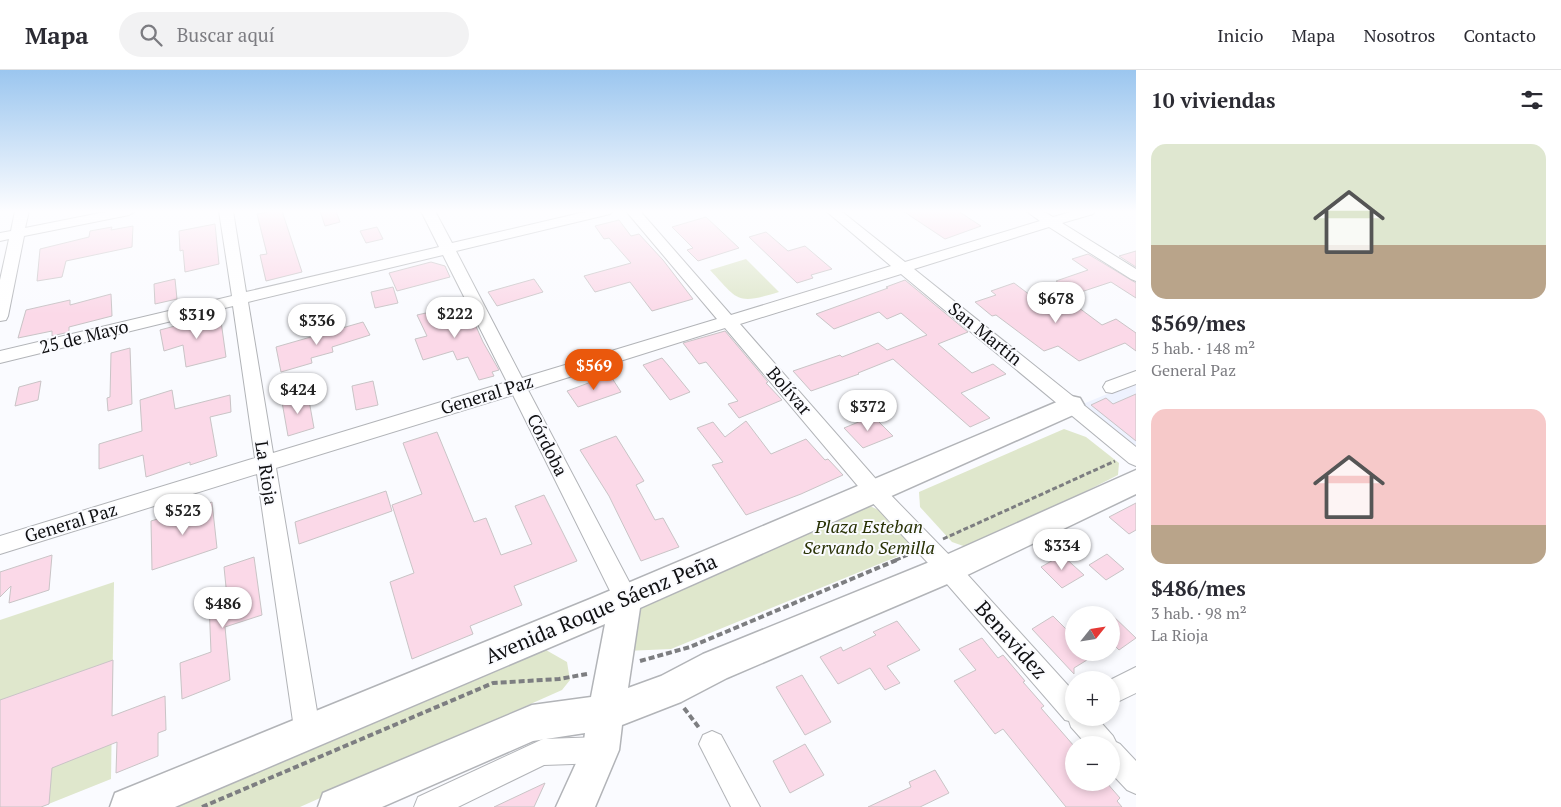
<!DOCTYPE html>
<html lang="es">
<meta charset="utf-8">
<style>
body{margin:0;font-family:"PT Serif",serif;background:#f2f2f3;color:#2b2b33;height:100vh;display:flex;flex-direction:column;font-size:19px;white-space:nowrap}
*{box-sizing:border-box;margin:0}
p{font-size:16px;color:#7c7c81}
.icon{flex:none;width:28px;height:28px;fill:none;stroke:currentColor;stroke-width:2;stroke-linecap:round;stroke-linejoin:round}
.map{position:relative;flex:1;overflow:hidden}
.side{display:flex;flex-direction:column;background:#fff;width:425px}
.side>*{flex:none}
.needle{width:32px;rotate:60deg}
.buttons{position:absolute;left:1065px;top:536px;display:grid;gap:10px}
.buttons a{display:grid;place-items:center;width:55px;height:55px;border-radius:50%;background:#fff;box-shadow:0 2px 8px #0003;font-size:25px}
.price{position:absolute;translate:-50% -42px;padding:0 11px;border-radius:18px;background:#fff;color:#222;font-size:16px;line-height:32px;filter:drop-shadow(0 1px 2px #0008)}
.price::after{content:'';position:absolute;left:50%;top:30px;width:15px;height:11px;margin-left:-8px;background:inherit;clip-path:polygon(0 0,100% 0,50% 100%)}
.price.active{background:#ea580c;color:#fff}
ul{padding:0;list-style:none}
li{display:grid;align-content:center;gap:10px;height:265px;padding:0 15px}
li span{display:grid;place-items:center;height:155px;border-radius:15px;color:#555}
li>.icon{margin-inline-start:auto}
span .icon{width:90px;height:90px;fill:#fffc;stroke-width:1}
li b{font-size:21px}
h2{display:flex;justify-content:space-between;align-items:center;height:60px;padding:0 15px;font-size:21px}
header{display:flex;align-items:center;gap:30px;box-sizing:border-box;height:70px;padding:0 25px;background:#fff;border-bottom:1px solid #e1e1e2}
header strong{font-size:24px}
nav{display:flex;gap:28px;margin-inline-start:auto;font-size:18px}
.search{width:350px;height:45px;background:#f2f2f3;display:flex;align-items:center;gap:12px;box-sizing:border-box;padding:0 18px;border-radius:28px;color:#7c7c81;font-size:19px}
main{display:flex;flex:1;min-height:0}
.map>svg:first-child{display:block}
.built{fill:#eef2fe}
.green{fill:#dfe7cc}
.building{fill:#fbd9e8;stroke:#c9c4c6}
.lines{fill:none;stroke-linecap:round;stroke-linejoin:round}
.street-casing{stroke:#b2b4b8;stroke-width:2}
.secondary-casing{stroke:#b2b4b8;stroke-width:3}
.path-far1{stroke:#7d7e81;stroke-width:3;stroke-dasharray:5 2.5;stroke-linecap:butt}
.path{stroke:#7d7e81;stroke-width:4;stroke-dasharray:6 3;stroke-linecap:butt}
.street{fill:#fff;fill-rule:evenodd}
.secondary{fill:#fff;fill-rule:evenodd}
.labels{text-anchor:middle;stroke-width:4;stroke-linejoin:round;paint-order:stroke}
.street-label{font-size:18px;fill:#101012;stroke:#fafbff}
.park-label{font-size:18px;font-style:italic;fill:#283104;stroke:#fafbff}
.near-street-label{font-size:21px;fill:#101012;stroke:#fafbff}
</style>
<header>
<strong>Mapa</strong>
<div class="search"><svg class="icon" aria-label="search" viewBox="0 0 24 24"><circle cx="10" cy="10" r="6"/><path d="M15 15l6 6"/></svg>Buscar aquí</div>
<nav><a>Inicio</a><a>Mapa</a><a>Nosotros</a><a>Contacto</a></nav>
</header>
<main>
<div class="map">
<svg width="1136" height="737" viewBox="0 0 1136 737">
<rect width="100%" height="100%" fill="#fafbff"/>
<polygon class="built" points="1136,312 1136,376 1083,334"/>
<g class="green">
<path d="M 746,189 L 779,222 C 736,235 739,231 710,200 Z"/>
<polygon points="1064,359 1086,367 1119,393 1118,405 972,479 952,472 920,437 919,422"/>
<polygon points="870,436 889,445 913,472 911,481 671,579 626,581 632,536"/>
<polygon points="114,512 111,709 41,737 0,737 0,550"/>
<polygon points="546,580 567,592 570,610 562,620 300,737 170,737 316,678"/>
</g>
<g class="building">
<polygon points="273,141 282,141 302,202 266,211 260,185 267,184 257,144"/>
<polygon points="320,141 336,141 340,152 325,156"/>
<polygon points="903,141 958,141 981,156 945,169"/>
<polygon points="706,147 739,178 698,191 687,180 693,178 672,157"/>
<polygon points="619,150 631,166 639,164 663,190 693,229 652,241 630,212 595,222 584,206 631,193 609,168 604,169 595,156"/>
<polygon points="215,154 219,194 185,202 183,180 180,181 179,161"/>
<polygon points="133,156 132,177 66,191 62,207 37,211 40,179 89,167 90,161 112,157 111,160"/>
<polygon points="377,157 383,169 366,173 360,161"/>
<polygon points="766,162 788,181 805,176 832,199 811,205 813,208 797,213 749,167"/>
<polygon points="1136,181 1136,197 1119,186"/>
<polygon points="1088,184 1136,213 1136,228 1111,212 1075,224 1056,211 1088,200 1072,189"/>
<polygon points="431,192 445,196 450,207 397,221 389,203"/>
<polygon points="175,209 177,229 155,234 154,214"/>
<polygon points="534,209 543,222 497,236 488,222"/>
<polygon points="905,210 968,262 938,274 972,303 993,294 1006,304 961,323 990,348 970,357 893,289 858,303 859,304 811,321 793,301 840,285 842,287 878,273 887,280 927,265 901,243 887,249 879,242 834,259 816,244 888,218 886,217"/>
<polygon points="1014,213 1046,237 1067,229 1102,255 1116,249 1136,263 1136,281 1125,273 1079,291 1058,276 1044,281 996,245 992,246 975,232 996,225 991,221"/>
<polygon points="393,217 398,233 375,238 371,222"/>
<polygon points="111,224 112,246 69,257 69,262 52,266 52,261 18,268 26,240 70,230 70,235"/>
<polygon points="466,234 483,272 499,300 492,302 494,306 479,310 468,287 457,290 453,281 423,290 415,269 427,266 417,245"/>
<polygon points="220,244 226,287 186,297 183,275 164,281 160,260"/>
<polygon points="363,252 370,265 332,277 333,282 311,288 312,293 281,302 276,277"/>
<polygon points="725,261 768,312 766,313 782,330 739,348 728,334 738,331 706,292 699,294 683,273"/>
<polygon points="130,278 132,334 108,341 107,328 110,327 111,283"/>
<polygon points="662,288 668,295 690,322 670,330 643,295"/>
<polygon points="610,305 621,322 578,337 567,321"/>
<polygon points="41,311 38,330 15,336 19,317"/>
<polygon points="373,311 378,335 356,340 352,316"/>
<polygon points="172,320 175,339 230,325 231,342 210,347 217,386 190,395 190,392 146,407 143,385 99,399 99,374 142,361 140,330"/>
<polygon points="1136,324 1136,371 1091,335 1106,328 1113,334"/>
<polygon points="308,325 314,358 288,366 282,332"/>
<polygon points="873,346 893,366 863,378 844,358"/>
<polygon points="746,351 771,384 806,369 825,390 828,389 843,405 801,424 746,445 712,395 723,392 697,358 713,352 725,367"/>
<polygon points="437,362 474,452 486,448 501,485 532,474 515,436 544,425 577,491 514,516 522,535 470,556 473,564 412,589 390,512 414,503 392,435 422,424 403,373"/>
<polygon points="616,366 644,411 636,415 655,450 663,448 679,477 641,491 609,426 580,380"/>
<polygon points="386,421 392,441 299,474 295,452"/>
<polygon points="212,432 217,478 152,500 151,451"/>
<polygon points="1136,433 1136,460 1129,464 1109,447"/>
<polygon points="1107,484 1124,499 1106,510 1089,495"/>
<polygon points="52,485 49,520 9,533 11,516 0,527 0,502"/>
<polygon points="1062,485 1084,505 1062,518 1041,497"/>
<polygon points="254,487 262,545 225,557 230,610 182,629 180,593 211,582 209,533 227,527 224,497"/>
<polygon points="1111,544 1136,568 1119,580 1111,572"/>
<polygon points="1053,546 1074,567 1074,582 1100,582 1074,598 1074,604 1032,559"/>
<polygon points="897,551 920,580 887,596 900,613 885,620 870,598 838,614 820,587 841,577 843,581 876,565 873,562"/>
<polygon points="982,568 998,588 1003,585 1025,611 1023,612 1044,636 1041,638 1074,676 1074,712 1106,712 1120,728 1117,731 1122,737 1066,737 1003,659 995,664 954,611 976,600 959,579"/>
<polygon points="113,590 112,646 165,626 166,660 158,663 158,686 116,703 117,672 52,698 49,734 41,737 0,737 0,630"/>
<polygon points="802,605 831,652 805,665 776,617"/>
<polygon points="805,674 824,705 790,723 773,691"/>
<polygon points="935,700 949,723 920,737 868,737 911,717 909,712"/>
<polygon points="545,713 534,737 494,737"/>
</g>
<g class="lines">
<g class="street-casing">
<g id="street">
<polygon points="15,141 29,141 25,158 110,141 136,141 129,145 24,166 8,246 6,250 0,251 0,210 9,169 0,171 0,163 11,161"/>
<path d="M 219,141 L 233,141 L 246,222 L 439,177 L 421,141 L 435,141 L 452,173 L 589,141 L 612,141 L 610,144 L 456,181 L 522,308 L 717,249 L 626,141 L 640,141 L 731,245 L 891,196 L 826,141 L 841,141 L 905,192 L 1040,151 L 1026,141 L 1042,141 L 1053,147 L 1075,141 L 1095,141 L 1093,144 L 1062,153 L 1136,199 L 1136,211 L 1131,209 L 1049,157 L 914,199 L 1136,377 L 1136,396 L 1129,393 L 901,204 L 740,254 L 882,416 L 956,492 L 1074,622 L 1074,648 L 1097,648 L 1113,666 L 1116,672 L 1120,674 L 1136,691 L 1136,724 L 1127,720 L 1111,703 L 1111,675 L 1087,675 L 1071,657 L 1069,651 L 1065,650 L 940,506 L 868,428 L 725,258 L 528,320 L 634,521 L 637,529 L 634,537 L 626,540 L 618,537 L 513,325 L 276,398 L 321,665 L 317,674 L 308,678 L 299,674 L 295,665 L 257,404 L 0,484 L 0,466 L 255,388 L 233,236 L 0,293 L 0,281 L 232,226 ZM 443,185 L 507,312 L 273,383 L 248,232 Z"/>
<polygon points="1136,301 1136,314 1112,323 1106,322 1103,317 1106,312"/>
<polygon points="1136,597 1136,623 1111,635 1110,610"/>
<polygon points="712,661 721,665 760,737 731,737 699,674 703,665"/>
<polygon points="601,667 610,671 614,680 610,689 601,693 544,695 458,737 414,737 418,727 543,669"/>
</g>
</g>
<g class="secondary-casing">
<polygon id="secondary" points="1071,326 1080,328 1084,335 1080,342 640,538 628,618 661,606 703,584 937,489 1136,400 1136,424 959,509 727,608 681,632 622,655 619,680 595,737 556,737 583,678 585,663 533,671 382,737 318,737 323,723 532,635 591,627 605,554 175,737 110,737 115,723 590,529"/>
</g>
<g class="path-far1">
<polyline points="943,469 1115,391"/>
<polyline points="896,490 910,484"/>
</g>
<g class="path">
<polyline points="640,591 690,577 899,489"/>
<polyline points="684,638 700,659"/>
<polyline points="202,737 493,613 559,609 587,604"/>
</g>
<use href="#street" class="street"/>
<use href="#secondary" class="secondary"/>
</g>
<linearGradient id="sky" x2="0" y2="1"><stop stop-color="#9bc6ef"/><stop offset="0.58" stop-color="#fdfdff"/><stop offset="1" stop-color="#fdfdff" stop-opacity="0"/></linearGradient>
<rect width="1136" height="244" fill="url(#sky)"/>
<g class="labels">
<g class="street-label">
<text transform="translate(985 264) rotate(39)" y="6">San Martín</text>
<text transform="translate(84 267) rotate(-14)" y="6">25 de Mayo</text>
<text transform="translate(789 321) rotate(49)" y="6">Bolívar</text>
<text transform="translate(487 325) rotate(-17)" y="6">General Paz</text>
<text transform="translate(547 375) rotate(63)" y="6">Córdoba</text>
<text transform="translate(266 403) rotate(81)" y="6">La Rioja</text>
<text transform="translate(71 453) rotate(-17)" y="6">General Paz</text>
</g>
<g class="park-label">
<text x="869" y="463">Plaza Esteban<tspan x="869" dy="21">Servando Semilla</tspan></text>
</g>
<g class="near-street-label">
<text transform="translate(601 539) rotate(-23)" y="7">Avenida Roque Sáenz Peña</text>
<text transform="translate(1011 570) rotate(48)" y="7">Benavidez</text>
</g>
</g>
</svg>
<div class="buttons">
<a><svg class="needle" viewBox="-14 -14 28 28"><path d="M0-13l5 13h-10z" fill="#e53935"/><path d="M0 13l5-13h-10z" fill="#7c7c81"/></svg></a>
<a>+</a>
<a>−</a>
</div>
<b class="price" style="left:1056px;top:254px">$678</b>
<b class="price" style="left:455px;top:269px">$222</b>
<b class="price" style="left:197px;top:270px">$319</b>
<b class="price" style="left:317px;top:276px">$336</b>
<b class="price active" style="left:594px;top:321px">$569</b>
<b class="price" style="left:298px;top:345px">$424</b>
<b class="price" style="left:868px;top:362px">$372</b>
<b class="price" style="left:183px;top:466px">$523</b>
<b class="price" style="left:1062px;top:501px">$334</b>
<b class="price" style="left:223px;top:559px">$486</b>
</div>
<section class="side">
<h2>10 viviendas<svg class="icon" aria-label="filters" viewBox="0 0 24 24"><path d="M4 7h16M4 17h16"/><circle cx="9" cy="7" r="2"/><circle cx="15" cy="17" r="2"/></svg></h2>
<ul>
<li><span style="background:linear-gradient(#dfe7d0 65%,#b9a48a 0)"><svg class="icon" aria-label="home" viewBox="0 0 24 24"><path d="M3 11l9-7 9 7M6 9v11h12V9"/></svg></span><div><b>$569/mes</b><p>5 hab. · 148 m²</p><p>General Paz</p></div></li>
<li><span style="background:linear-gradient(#f6c9c9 75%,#b9a48a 0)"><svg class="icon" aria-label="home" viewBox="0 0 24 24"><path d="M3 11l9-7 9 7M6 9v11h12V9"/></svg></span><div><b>$486/mes</b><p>3 hab. · 98 m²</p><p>La Rioja</p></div></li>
</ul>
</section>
</main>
